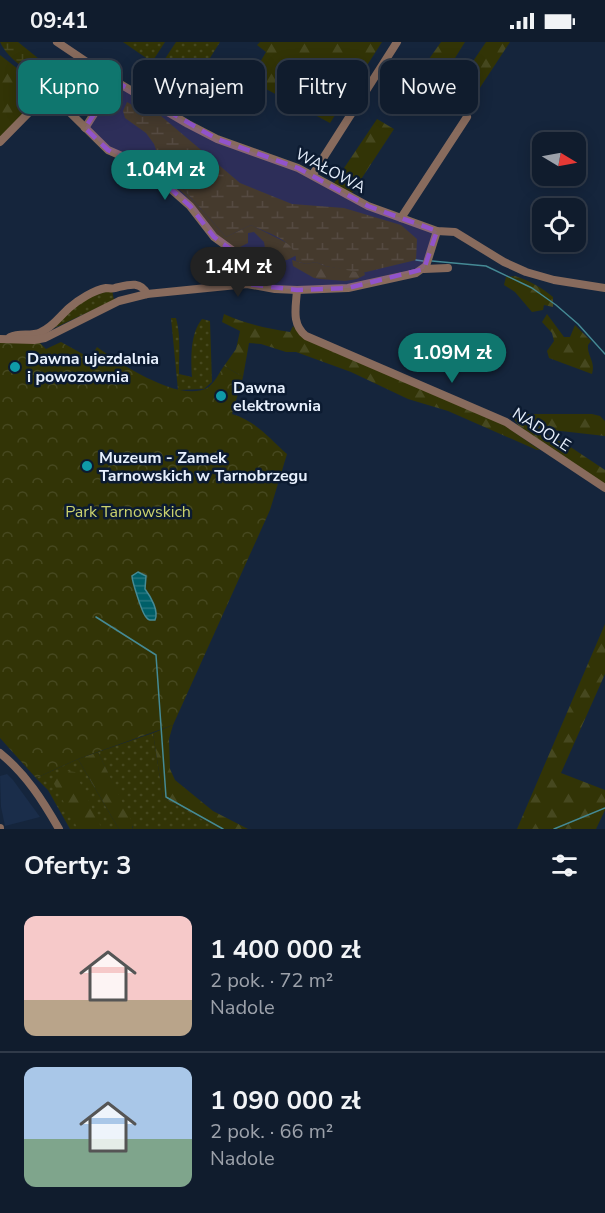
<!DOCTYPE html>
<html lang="pl">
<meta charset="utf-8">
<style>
body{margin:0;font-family:"Nunito Sans",sans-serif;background:#192535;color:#f1f3f6;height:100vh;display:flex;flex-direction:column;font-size:22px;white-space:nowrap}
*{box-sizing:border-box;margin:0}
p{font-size:20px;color:#9ca1aa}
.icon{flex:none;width:33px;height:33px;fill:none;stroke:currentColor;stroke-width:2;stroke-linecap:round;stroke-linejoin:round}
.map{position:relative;height:787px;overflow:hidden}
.panel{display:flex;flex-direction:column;background:#101c2d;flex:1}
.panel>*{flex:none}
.top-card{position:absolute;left:18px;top:18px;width:570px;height:54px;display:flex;gap:12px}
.needle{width:39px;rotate:100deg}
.fabs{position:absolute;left:532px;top:90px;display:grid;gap:12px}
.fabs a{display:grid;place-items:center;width:54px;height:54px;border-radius:12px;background:#101c2d;box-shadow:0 3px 15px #0003,0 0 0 2px #303a49;font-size:30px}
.price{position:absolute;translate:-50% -51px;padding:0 14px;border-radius:21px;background:#0f766e;color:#fff;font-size:20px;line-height:39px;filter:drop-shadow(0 2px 3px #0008)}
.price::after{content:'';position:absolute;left:50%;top:36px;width:18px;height:14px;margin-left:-9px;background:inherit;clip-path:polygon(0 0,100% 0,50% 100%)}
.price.current{background:#222;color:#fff}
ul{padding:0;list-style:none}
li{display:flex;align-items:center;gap:18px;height:150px;padding:0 24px}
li+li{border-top:2px solid #303a49}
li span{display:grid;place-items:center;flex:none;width:168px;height:120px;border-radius:12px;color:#555}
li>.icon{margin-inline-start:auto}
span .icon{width:72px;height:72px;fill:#fffc;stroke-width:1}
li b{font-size:26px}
h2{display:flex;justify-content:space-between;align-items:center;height:72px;padding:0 24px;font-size:26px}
.tag{padding:0 21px;border-radius:12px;background:#101c2d;box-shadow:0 3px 15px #0003,0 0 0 2px #303a49;font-size:21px;line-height:54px}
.tag.current{background:#0f766e;color:#fff}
.status{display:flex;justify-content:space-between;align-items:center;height:42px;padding:0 30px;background:#101c2d;direction:ltr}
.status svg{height:16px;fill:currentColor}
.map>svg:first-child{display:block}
.built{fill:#1a2d4a}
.grass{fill:url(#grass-dots)}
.forest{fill:url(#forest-firs)}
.wetland{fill:url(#wetland-marsh)}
.park{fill:url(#park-crowns)}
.water{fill:url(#water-rules);stroke:#458a95;stroke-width:1.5}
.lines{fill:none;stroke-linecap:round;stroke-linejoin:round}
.stream{stroke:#458a95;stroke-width:1.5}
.minor{stroke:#886b5d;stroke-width:8}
.marked{fill:#9153cb;fill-opacity:0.2;stroke:#9153cb;stroke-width:4.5;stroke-dasharray:12 8;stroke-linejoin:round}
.culture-dot{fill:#0f9aa8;stroke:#0c1b31;stroke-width:2}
.labels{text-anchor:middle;stroke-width:5;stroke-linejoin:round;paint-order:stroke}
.street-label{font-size:16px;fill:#e7f0fd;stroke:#0c1b31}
.poi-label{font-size:16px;font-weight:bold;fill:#e7f0fd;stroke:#0c1b31;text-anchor:start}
.park-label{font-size:16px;fill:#ccd36e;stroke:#0c1b31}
</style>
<div class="status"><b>09:41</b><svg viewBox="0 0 49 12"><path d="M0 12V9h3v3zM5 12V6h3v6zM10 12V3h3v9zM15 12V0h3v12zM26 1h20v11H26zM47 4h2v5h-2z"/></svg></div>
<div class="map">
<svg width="605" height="787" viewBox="0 0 605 787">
<defs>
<pattern id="grass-dots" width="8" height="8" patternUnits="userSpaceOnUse" patternTransform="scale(1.5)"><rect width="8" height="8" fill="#323406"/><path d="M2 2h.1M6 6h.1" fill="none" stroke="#46481f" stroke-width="1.8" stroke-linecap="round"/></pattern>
<pattern id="forest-firs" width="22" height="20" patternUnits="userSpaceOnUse" patternTransform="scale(1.5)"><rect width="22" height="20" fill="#323406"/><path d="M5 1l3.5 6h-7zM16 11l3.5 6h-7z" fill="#46481f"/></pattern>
<pattern id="wetland-marsh" width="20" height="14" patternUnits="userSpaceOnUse" patternTransform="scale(1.5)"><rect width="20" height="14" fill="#323406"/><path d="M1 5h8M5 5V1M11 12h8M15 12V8" fill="none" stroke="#46481f"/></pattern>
<pattern id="park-crowns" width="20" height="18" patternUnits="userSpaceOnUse" patternTransform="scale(1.5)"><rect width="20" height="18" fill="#323406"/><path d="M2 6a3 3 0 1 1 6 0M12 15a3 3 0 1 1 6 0" fill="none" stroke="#46481f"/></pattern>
<pattern id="water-rules" width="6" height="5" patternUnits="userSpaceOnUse" patternTransform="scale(1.5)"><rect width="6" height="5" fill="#005f68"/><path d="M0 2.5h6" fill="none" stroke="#25767e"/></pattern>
</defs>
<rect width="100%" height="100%" fill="#15253c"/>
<polygon class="built" points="7,732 13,738 40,775 5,784 1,765 0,734"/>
<g class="grass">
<polygon points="123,0 165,0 152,20"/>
<polygon points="176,0 220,0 175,72 142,52"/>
<polygon points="112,248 114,258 50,288 85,256"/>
<path d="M 171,276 L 176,276 C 181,295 179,312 179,332 L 192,335 C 191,316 190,292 202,277 L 210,279 L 212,340 L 204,347 L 178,348 Z"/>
<polygon points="153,691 163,756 220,787 132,787 133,785 98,710"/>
<polygon points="78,717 117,784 119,787 70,787 48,748 36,736"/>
</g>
<g class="forest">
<polygon points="260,0 382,0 330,81 266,47 258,59 243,50 266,10 257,3"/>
<polygon points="441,0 465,0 455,16 446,19 420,47 412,41"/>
<polygon points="486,0 510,0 464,70 447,58"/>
<polygon points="0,13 45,48 0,96"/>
<polygon points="377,77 394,87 352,151 334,141"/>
<polygon points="162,126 164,126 226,195 251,183 291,203 297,213 287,218 279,219 275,210 265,206 264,200 254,190 248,191 248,201 236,207 219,195 186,154 166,135"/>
<polygon points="292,218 306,222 316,220 325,224 364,230 365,233 357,237 345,239 320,237 314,236 293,224"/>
<path d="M 515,234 C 530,239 541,245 553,255 L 553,265 L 544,263 L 543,268 L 532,270 L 515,250 L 504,243 L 506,235 Z"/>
<path d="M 224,272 C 246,282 266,286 290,290 L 293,284 L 302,294 L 497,378 L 540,408 L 537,408 L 448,369 L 408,357 L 351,330 L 296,310 L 286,310 L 261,302 L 249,301 L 243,335 L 224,324 L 236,307 L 240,289 L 222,280 Z"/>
<path d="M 547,272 L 564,295 L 570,295 L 575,283 L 591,299 L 588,303 C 587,314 596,320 592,332 L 549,316 L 547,309 L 554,299 L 552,291 L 542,280 Z"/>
<polygon points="510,372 592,372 600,374 605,379 605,394 534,386 569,404 605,428 605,443 519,384"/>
<polygon points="605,582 605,632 561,731 605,748 605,768 596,787 517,787"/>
<polygon points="173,683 169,697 170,727 175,738 213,769 248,787 220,787 163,756 153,691"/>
<polygon points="98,710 133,782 132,787 119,787 117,784 78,717"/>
<polygon points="66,729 75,730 102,787 78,787 52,738 53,736"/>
</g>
<g class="wetland">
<path d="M 0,0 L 18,0 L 49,25 L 103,50 L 101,55 L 94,56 C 84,53 75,47 64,43 C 39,33 13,26 0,0 Z"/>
<path d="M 127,60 L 141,68 L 161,74 L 240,141 L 292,162 L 344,166 L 401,183 L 417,197 L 416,218 L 362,231 L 325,224 L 316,220 L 306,222 L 296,219 C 297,198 266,191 251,183 L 226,195 L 161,122 L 154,102 L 146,91 L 125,76 L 123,69 Z"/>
</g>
<path class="park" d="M 0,300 L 40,301 L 46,307 L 61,300 L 90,316 L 97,305 C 119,321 179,361 207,346 C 214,342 219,331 224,324 L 243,335 L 232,372 C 256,379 269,396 287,412 L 270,468 L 173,683 L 78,717 L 36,736 L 0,696 Z"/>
<path class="water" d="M 138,530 L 146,534 L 145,547 C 151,555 159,569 155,578 C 150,578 149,579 146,575 C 142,571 132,539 132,534 Z"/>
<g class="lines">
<g class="stream">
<polyline points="416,218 423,219"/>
<polyline points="432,219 486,224 532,246 556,263 578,282 605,312"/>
<polyline points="96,575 156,613 166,755 223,787"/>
<polyline points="554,787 605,766"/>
</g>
<g class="minor">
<polyline points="57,0 115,39 188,82 217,97 298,126 368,164 437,189 455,190 504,220 526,230 554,238 605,246"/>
<polyline points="85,86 115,39"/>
<polyline points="0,100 49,50 108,108 140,122 156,134 190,164 214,195 250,221 252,225 247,242"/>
<polyline points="313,132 397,0"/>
<polyline points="401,176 467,75"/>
<polyline points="424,227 448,226"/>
<path d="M 297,248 C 296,265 291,282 306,294 L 506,380 L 605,446"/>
<path d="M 10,295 C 20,290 31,295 41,290 C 53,285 60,274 69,266 C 78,258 94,248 106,246 C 109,246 112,247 115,246 C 128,243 140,238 147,252"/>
<polyline points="0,297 34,298 45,296 119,259 147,252 247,242 275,247 297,248 348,246 416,231 426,224 437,189"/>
<path d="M 0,711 C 26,732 43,759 59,787"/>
<polyline points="0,786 0,787"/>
</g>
</g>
<path class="marked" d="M 115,39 L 217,97 L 298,126 L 368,164 L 437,189 L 424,227 L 348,246 L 297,248 L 247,242 L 253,224 L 214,195 L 190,164 L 156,134 L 108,108 L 85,86 Z"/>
<g class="culture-dot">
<circle cx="15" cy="325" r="6"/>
<circle cx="221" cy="354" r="6"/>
<circle cx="87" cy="424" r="6"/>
</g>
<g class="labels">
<g class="street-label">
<text transform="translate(331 128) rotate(28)" y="6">WAŁOWA</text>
<text transform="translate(542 387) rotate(33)" y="6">NADOLE</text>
</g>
<g class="poi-label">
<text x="27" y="322">Dawna ujezdalnia<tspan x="27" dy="18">i powozownia</tspan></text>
<text x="233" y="351">Dawna<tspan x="233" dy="18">elektrownia</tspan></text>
<text x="99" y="421">Muzeum - Zamek<tspan x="99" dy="18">Tarnowskich w Tarnobrzegu</tspan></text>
</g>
<g class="park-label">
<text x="128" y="475">Park Tarnowskich</text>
</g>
</g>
</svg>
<div class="fabs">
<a><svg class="needle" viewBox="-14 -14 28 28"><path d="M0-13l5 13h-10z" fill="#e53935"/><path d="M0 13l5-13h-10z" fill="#9ca1aa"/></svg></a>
<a><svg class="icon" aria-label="locate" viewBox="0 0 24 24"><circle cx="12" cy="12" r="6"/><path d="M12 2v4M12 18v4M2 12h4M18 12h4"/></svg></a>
</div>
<b class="price" style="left:165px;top:159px">1.04M zł</b>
<b class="price current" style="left:238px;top:256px">1.4M zł</b>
<b class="price" style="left:452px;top:342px">1.09M zł</b>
<div class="top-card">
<a class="tag current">Kupno</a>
<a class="tag">Wynajem</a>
<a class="tag">Filtry</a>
<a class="tag">Nowe</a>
</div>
</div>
<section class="panel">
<h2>Oferty: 3<svg class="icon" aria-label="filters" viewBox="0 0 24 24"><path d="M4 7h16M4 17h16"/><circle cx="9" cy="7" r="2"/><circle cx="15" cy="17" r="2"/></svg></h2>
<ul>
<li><span style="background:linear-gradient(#f6c9c9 70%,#b9a48a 0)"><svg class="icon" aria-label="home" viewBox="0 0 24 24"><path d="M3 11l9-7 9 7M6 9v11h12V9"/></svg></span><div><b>1 400 000 zł</b><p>2 pok. · 72 m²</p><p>Nadole</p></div></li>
<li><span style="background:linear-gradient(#a9c7e8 60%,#7fa58c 0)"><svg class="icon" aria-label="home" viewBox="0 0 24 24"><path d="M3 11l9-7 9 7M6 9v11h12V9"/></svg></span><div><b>1 090 000 zł</b><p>2 pok. · 66 m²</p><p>Nadole</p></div></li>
</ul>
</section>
